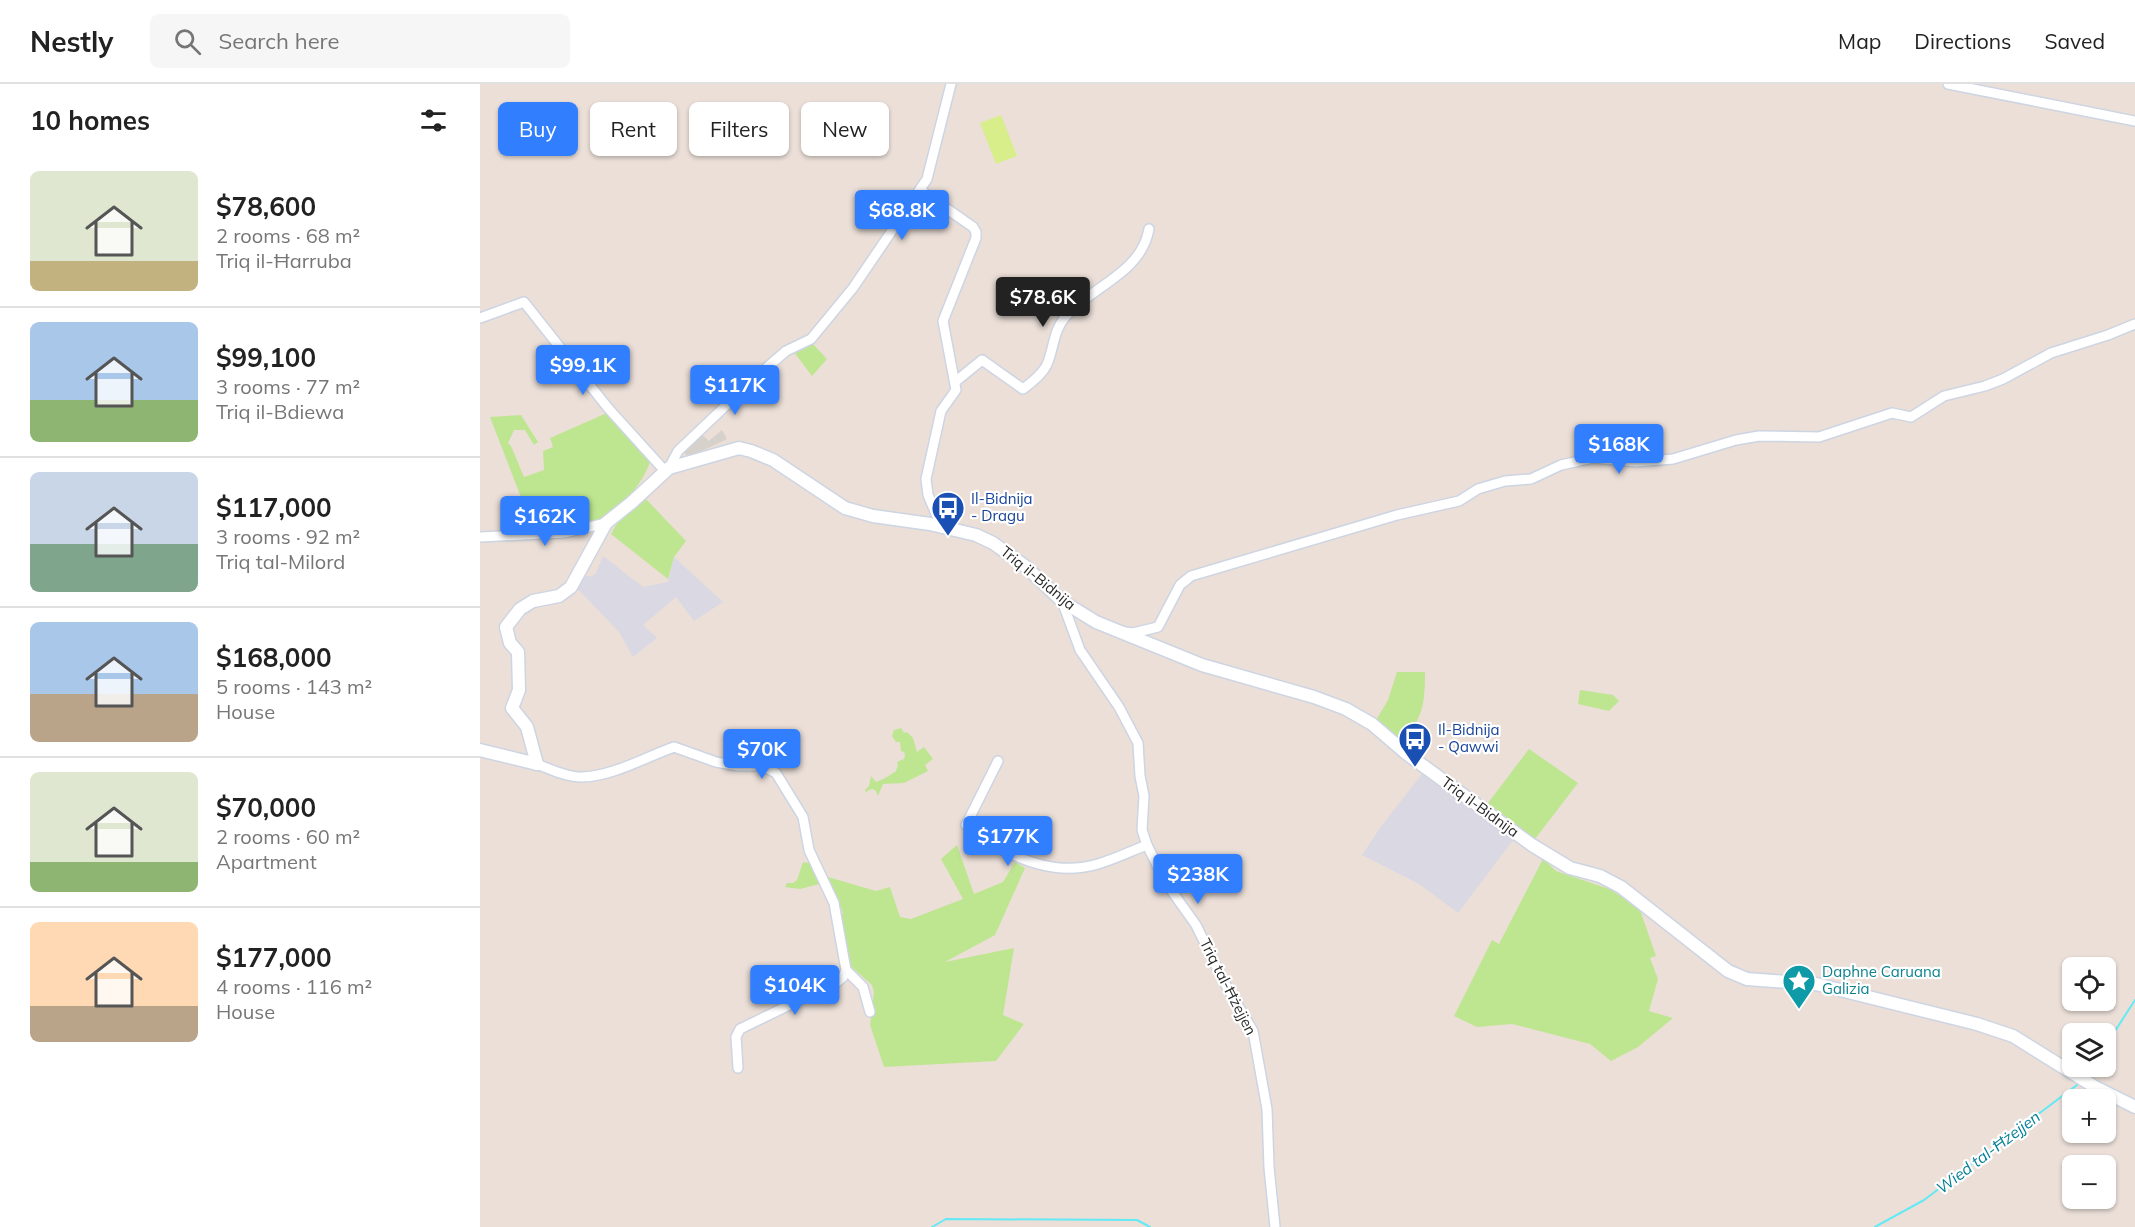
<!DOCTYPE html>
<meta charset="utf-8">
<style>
body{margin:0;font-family:Mulish,sans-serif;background:#f6f6f6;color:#222;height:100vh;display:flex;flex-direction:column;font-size:22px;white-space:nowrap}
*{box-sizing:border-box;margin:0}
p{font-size:20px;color:#767676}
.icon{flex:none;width:33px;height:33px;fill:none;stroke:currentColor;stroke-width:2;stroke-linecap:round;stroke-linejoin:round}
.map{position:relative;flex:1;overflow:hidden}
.drawer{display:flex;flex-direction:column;background:#fff;width:480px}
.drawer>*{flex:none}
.top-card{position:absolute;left:18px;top:18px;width:570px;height:54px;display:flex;gap:12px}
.controls{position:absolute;left:1582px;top:873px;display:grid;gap:12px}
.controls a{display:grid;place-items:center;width:54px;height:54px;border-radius:9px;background:#fff;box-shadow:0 2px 4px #0004;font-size:30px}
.price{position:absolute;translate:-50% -51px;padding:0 14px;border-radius:6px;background:#317eff;color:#fff;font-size:20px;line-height:39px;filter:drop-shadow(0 2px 3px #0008)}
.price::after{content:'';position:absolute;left:50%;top:36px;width:18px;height:14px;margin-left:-9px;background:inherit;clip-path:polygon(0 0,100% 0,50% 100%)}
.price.current{background:#222;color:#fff}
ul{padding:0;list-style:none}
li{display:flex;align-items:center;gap:18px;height:150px;padding:0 30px}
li+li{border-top:2px solid #e0e0e0}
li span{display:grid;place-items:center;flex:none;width:168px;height:120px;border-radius:9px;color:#555}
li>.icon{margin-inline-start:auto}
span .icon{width:72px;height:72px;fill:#fffc;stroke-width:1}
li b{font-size:26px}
h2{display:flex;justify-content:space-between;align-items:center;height:72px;padding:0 30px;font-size:26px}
.pill{padding:0 21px;border-radius:9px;background:#fff;box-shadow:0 2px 4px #0004;font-size:21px;line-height:54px}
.pill.current{background:#317eff;color:#fff}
header{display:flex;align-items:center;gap:36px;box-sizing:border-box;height:84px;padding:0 30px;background:#fff;border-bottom:2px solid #e0e0e0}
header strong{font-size:28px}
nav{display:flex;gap:33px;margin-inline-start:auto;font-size:21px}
.search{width:420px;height:54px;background:#f6f6f6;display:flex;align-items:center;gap:15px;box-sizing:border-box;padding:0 21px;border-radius:9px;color:#767676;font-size:22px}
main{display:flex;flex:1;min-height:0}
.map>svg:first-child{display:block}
.industrial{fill:#dad9e3}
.green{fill:#bee690}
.pitch{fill:#d7ee8b}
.plaza{fill:#d7d1cb}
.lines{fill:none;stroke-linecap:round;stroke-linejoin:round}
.stream{stroke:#63eaf5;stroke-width:2}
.minor-casing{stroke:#cdd5e2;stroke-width:12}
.tertiary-casing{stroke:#cdd5e2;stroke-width:15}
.minor{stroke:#fff;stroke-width:9}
.tertiary{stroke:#fff;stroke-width:12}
.labels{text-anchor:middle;stroke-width:4.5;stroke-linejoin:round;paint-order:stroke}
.transit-label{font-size:15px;fill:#164399;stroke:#fff;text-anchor:start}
.street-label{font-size:15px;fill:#282828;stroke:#fff}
.culture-label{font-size:15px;fill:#0d838f;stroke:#fff;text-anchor:start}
.water-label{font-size:16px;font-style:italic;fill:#068097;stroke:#fff}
</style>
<header>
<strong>Nestly</strong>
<div class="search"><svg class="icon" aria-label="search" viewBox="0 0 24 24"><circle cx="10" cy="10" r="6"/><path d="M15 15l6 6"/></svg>Search here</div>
<nav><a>Map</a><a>Directions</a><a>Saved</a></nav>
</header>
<main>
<section class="drawer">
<h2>10 homes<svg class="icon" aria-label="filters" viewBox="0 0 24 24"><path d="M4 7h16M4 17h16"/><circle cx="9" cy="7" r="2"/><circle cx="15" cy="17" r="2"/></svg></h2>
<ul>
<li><span style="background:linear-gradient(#dfe7d0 75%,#c2b280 0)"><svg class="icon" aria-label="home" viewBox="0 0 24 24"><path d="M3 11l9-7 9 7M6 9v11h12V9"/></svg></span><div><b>$78,600</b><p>2 rooms · 68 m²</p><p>Triq il-Ħarruba</p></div></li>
<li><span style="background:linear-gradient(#a9c7e8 65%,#8fb573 0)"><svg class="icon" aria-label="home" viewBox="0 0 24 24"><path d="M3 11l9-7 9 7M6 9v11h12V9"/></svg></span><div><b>$99,100</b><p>3 rooms · 77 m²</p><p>Triq il-Bdiewa</p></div></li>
<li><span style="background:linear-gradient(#c9d6e8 60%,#7fa58c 0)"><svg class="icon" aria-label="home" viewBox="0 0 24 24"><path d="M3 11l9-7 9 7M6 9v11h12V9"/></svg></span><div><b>$117,000</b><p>3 rooms · 92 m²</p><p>Triq tal-Milord</p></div></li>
<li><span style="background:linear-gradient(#a9c7e8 60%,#b9a48a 0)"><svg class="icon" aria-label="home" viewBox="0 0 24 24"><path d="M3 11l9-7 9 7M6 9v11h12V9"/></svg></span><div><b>$168,000</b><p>5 rooms · 143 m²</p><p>House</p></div></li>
<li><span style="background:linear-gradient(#dfe7d0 75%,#8fb573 0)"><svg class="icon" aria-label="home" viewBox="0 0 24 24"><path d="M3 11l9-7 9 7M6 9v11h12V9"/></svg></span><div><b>$70,000</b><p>2 rooms · 60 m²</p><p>Apartment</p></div></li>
<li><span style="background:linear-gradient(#ffd9b3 70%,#b9a48a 0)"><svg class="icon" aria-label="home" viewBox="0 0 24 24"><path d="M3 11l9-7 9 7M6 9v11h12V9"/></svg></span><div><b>$177,000</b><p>4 rooms · 116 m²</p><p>House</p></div></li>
</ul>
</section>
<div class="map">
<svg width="1655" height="1143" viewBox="0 0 1655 1143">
<rect width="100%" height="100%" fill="#ebdfd8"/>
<g class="industrial">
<polygon points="123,472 163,503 188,498 194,473 243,518 214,537 196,513 163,541 177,554 153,573 139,548 95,502 105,492 112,492 116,489"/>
<polygon points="942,690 1034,755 978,829 939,800 882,771 900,744"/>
</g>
<g class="green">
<polygon points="332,259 347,275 332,292 314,268"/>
<path d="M 127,329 L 170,377 C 166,394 143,423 128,433 C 117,441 69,446 54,447 L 10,333 L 41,331 L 58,358 L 54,361 L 45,346 L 34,346 L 28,359 L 31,362 L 44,393 L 64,386 L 63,367 L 73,363 L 70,354 Z"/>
<polygon points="164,413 206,457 194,473 188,495 131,450 136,441"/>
<path d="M 917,588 L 945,588 C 945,625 942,629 924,661 L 895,638 L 908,616 Z"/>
<polygon points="1100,606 1133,611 1139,617 1129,627 1098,620"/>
<path d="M 421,644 L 424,649 L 427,648 L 433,654 L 437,668 L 444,663 L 453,675 L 445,681 L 448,687 L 424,699 L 403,700 L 398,712 L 396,707 L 393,705 L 388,706 L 387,709 L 385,706 L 389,702 L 391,692 L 396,698 C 403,696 410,691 416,687 L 418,681 L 417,678 L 424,675 L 425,671 L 424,668 L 421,667 L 420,658 L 416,658 L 412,652 L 414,646 Z"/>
<polygon points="1049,665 1098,699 1055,755 1008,719"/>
<polygon points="477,761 494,810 523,798 535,778 545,784 515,851 465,878 534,864 523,931 544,940 516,977 404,983 390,941 394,908 392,901 367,879 360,831 363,829 348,793 396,807 410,803 420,833 431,835 483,815 461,775"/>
<polygon points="330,774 343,799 320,805 305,803 307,799 313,799 317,796 323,778 328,779"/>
<polygon points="1063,775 1076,787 1129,805 1159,823 1176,872 1170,874 1178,895 1169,927 1193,934 1158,963 1131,977 1110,960 1032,940 997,943 974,932 1012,856 1019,860"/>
</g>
<polygon class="pitch" points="521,31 537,72 516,80 500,39"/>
<polygon class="plaza" points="242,346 247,355 209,373 204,369 221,350 229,357"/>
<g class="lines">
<g class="stream">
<polyline points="1626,961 1655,916"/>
<polyline points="1607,992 1612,982"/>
<polyline points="452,1143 466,1135 657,1136 670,1143"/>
<polyline points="1395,1143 1444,1116 1601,998"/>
</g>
<g class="minor-casing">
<g id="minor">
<polyline points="1468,0 1655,37"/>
<polyline points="440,106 493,143 496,148 496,154 463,237 476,306 461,327 446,395 448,411 462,444"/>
<polyline points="0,234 44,218 128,324 185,387"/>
<path d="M 475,298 L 502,276 L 543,305 C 552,298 564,289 568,278 C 574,262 574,245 586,232 C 614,201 661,189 669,145"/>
<polyline points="189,384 198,367 277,292 306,267 331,255 373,204 447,95 471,0"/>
<polyline points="0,453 84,449 126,439"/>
<polyline points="582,517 600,566 639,623 658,659 660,692 664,712 662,746 667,761 686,799 716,841 744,898 773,947 787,1025 789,1083 795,1143"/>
<polyline points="645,548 653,549 678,543 700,501 711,492 917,431 979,417 998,405 1025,397 1051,395 1081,381 1113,374 1156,378 1193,375 1256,356 1279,352 1339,353 1412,329 1431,333 1464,312 1505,302 1523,295 1571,269 1628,251 1655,240"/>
<path d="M 518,677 L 486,741 L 503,758 L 506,757 C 541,777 578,792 618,780 C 635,775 651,767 667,761"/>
<path d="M 57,680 C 70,685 86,693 101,693 C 131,693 166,673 194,663 L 236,678 L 258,682 L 282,682 L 296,689 L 323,733 L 329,766 L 354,819 L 366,886 L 383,903 L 390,928"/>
<polyline points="258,984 256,953 260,945 357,898 363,893 366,886"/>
</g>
</g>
<g class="tertiary-casing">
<g id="tertiary">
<polyline points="0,666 57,680"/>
<polyline points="57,680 47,643 32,624 39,606 38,568 30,559 26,543 40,525 53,517 79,512 91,503 126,439 151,419 189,384 259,364 271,367 293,376 365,424 393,432 450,440 496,451 513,459 545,482 582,517 616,538 722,581 834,613 866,625 892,640 927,670 1052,761 1090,784 1120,792 1141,803 1248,887 1267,895 1336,900 1497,940 1533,952 1615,1003 1655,1023"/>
</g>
</g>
<use href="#minor" class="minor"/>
<use href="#tertiary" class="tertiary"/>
</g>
<defs>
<g id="bus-pin" transform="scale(1.725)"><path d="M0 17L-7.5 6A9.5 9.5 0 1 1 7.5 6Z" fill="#1a4fb4" stroke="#fff"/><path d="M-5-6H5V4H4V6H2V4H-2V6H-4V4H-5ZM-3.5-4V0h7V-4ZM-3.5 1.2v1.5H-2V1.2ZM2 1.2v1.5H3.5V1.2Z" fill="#fff"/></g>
<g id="sight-pin" transform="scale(1.725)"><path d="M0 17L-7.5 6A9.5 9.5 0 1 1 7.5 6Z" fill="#0f9aa8" stroke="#fff"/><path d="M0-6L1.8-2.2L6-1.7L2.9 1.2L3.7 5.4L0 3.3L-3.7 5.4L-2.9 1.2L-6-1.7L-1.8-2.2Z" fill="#fff"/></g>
</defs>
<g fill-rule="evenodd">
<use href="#bus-pin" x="468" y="424"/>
<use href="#bus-pin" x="935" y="655"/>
<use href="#sight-pin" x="1319" y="897"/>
</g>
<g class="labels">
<g class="transit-label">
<text x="491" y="420">Il-Bidnija<tspan x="491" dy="17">- Dragu</tspan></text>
<text x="958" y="651">Il-Bidnija<tspan x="958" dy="17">- Qawwi</tspan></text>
</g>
<g class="street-label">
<text transform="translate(558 494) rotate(39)" y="5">Triq il-Bidnija</text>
<text transform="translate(1000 723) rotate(36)" y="5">Triq il-Bidnija</text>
<text transform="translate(748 903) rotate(63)" y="5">Triq tal-Ħżejjen</text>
</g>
<g class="culture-label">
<text x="1342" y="893">Daphne Caruana<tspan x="1342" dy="17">Galizia</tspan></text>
</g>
<g class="water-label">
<text transform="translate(1508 1068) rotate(-37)" y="6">Wied tal-Ħżejjen</text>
</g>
</g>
</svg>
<div class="controls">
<a><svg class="icon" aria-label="locate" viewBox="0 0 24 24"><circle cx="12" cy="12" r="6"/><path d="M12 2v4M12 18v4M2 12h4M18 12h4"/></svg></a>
<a><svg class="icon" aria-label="layers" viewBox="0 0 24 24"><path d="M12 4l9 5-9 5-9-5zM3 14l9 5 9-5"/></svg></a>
<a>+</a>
<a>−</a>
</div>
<b class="price" style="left:422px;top:157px">$68.8K</b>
<b class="price current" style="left:563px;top:244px">$78.6K</b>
<b class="price" style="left:103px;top:312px">$99.1K</b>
<b class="price" style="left:255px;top:332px">$117K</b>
<b class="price" style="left:1139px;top:391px">$168K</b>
<b class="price" style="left:65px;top:463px">$162K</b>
<b class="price" style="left:282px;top:696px">$70K</b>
<b class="price" style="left:528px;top:783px">$177K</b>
<b class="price" style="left:718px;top:821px">$238K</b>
<b class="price" style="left:315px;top:932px">$104K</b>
<div class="top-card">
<a class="pill current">Buy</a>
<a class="pill">Rent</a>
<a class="pill">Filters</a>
<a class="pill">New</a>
</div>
</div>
</main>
